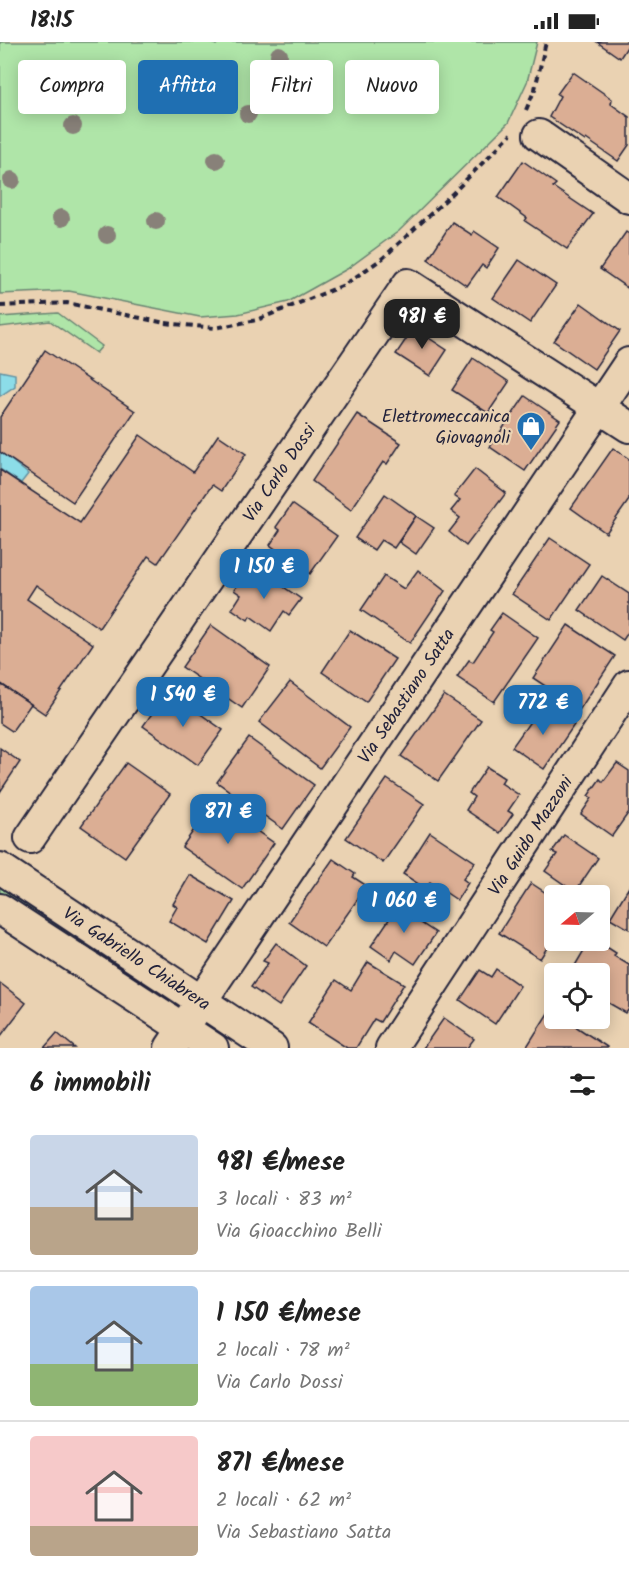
<!DOCTYPE html>
<html lang="it">
<meta charset="utf-8">
<style>
body{margin:0;font-family:Kalam,sans-serif;background:#f2f2f2;color:#222;height:100vh;display:flex;flex-direction:column;font-size:22px;white-space:nowrap}
*{box-sizing:border-box;margin:0}
p{font-size:20px;color:#767676}
.icon{flex:none;width:33px;height:33px;fill:none;stroke:currentColor;stroke-width:2;stroke-linecap:round;stroke-linejoin:round}
.map{position:relative;height:1006px;overflow:hidden}
.details{display:flex;flex-direction:column;background:#fff;flex:1}
.details>*{flex:none}
.top-card{position:absolute;left:18px;top:18px;width:594px;height:54px;display:flex;gap:12px}
.needle{width:39px;rotate:251deg}
.buttons{position:absolute;left:544px;top:843px;display:grid;gap:12px}
.buttons a{display:grid;place-items:center;width:66px;height:66px;border-radius:6px;background:#fff;box-shadow:0 3px 15px #0003;font-size:30px}
.price{position:absolute;translate:-50% -51px;padding:0 14px;border-radius:12px;background:#1f6fb2;color:#fff;font-size:20px;line-height:39px;filter:drop-shadow(0 2px 3px #0008)}
.price::after{content:'';position:absolute;left:50%;top:36px;width:18px;height:14px;margin-left:-9px;background:inherit;clip-path:polygon(0 0,100% 0,50% 100%)}
.price.active{background:#222;color:#fff}
ul{padding:0;list-style:none}
li{display:flex;align-items:center;gap:18px;height:150px;padding:0 30px}
li+li{border-top:2px solid #e0e0e0}
li span{display:grid;place-items:center;flex:none;width:168px;height:120px;border-radius:6px;color:#555}
li>.icon{margin-inline-start:auto}
span .icon{width:72px;height:72px;fill:#fffc;stroke-width:1}
li b{font-size:26px}
h2{display:flex;justify-content:space-between;align-items:center;height:72px;padding:0 30px;font-size:26px}
.chip{padding:0 21px;border-radius:6px;background:#fff;box-shadow:0 3px 15px #0003;font-size:21px;line-height:54px}
.chip.active{background:#1f6fb2;color:#fff}
.status{display:flex;justify-content:space-between;align-items:center;height:42px;padding:0 30px;background:#fff;direction:ltr}
.status svg{height:16px;fill:currentColor}
.map>svg:first-child{display:block}
.green{fill:#afe5a8;stroke:#688472;stroke-width:1.5}
.water{fill:#8cdce8;stroke:#6292a3;stroke-width:1.5}
.building{fill:#dbae94;stroke:#22223b;stroke-width:1.5}
.lines{fill:none;stroke-linecap:round;stroke-linejoin:round}
.minor-casing{stroke:#22223b;stroke-width:34}
.path{stroke:#22223b;stroke-width:4;stroke-dasharray:6 4.5;stroke-linecap:butt}
.minor{stroke:#ead2b2;stroke-width:30}
.tree{fill:#888179}
.labels{text-anchor:middle;stroke-width:4.5;stroke-linejoin:round;paint-order:stroke}
.poi-label{font-size:18px;fill:#22223b;stroke:#ead2b2;text-anchor:end}
.street-label{font-size:18px;fill:#22223b;stroke:#ead2b2}
</style>
<div class="status"><b>18:15</b><svg viewBox="0 0 49 12"><path d="M0 12V9h3v3zM5 12V6h3v6zM10 12V3h3v9zM15 12V0h3v12zM26 1h20v11H26zM47 4h2v5h-2z"/></svg></div>
<div class="map">
<svg width="629" height="1006" viewBox="0 0 629 1006">
<rect width="100%" height="100%" fill="#ead2b2"/>
<filter id="ink" filterUnits="userSpaceOnUse"><feTurbulence type="fractalNoise" baseFrequency=".0167" numOctaves="2"/><feDisplacementMap in="SourceGraphic" scale="12" xChannelSelector="R" yChannelSelector="G"/><feConvolveMatrix kernelMatrix="1 2 1 2 8 2 1 2 1" color-interpolation-filters="sRGB"/></filter>
<g filter="url(#ink)">
<g class="green">
<polygon points="0,0 211,0 216,3 219,0 537,0 527,40 508,81 399,189 347,227 288,260 238,272 200,275 69,249 0,252"/>
<polygon points="58,271 102,304 96,311 50,279 0,285 0,275"/>
<polygon points="0,843 169,954 165,959 0,850"/>
</g>
<g class="water">
<polygon points="0,329 15,332 15,344 0,354"/>
<polygon points="0,409 28,432 21,441 0,427"/>
</g>
<g class="building">
<polygon points="597,0 629,0 629,2 620,16"/>
<polygon points="573,30 612,57 611,62 629,75 629,103 618,119 586,97 585,99 549,75 560,54 557,52"/>
<polygon points="523,119 556,142 553,145 593,172 567,207 525,179 527,176 498,155"/>
<polygon points="452,180 472,193 474,189 499,206 486,226 482,223 467,244 428,217"/>
<polygon points="626,190 629,192 629,247 600,227"/>
<polygon points="519,218 556,243 530,281 493,256"/>
<polygon points="581,261 620,289 594,327 554,299"/>
<polygon points="417,281 432,291 429,296 447,308 430,334 396,312"/>
<polygon points="45,308 135,369 73,460 0,410 0,375"/>
<polygon points="473,316 509,340 488,371 452,348"/>
<polygon points="525,354 560,378 525,429 490,405"/>
<polygon points="357,372 401,401 387,422 383,420 351,468 312,439"/>
<polygon points="140,393 193,430 218,393 246,412 221,449 212,443 158,521 148,514 99,586 36,543 27,557 93,602 45,672 0,641 0,428 80,481"/>
<polygon points="613,406 629,417 629,458 606,491 571,466"/>
<polygon points="475,427 506,451 466,504 449,490 460,476 451,469 460,458 454,454"/>
<polygon points="385,452 416,474 394,506 381,498 374,508 355,496"/>
<polygon points="292,462 337,494 310,532 270,503 280,488 276,485"/>
<polygon points="416,474 434,486 416,512 399,500"/>
<polygon points="550,496 589,522 551,578 512,552"/>
<polygon points="256,526 301,557 289,573 284,569 271,589 250,574 248,578 232,567 241,553 234,548 243,535 248,538"/>
<polygon points="418,528 445,549 410,601 361,568 384,534 404,547"/>
<polygon points="602,534 629,552 629,589 623,598 579,568"/>
<polygon points="502,571 538,596 494,660 457,635 469,618 473,620 493,590 490,588"/>
<polygon points="211,583 270,625 242,666 182,625"/>
<polygon points="568,583 615,614 580,667 533,636"/>
<polygon points="350,588 395,617 366,660 322,630"/>
<polygon points="290,640 350,685 320,726 259,680"/>
<polygon points="2,643 31,662 12,689 0,681 0,647"/>
<polygon points="168,649 223,688 198,723 143,684"/>
<polygon points="444,653 481,678 438,739 401,714"/>
<polygon points="543,661 574,683 544,727 512,705"/>
<polygon points="249,696 314,743 283,787 217,740"/>
<polygon points="0,706 20,720 0,750"/>
<polygon points="126,721 170,752 125,815 81,784"/>
<polygon points="617,721 629,729 629,770 612,794 581,772 592,756 588,754 600,737 603,740"/>
<polygon points="487,725 504,736 501,741 519,753 508,769 513,772 500,791 466,768 474,755 469,751"/>
<polygon points="387,737 424,762 383,821 346,796"/>
<polygon points="214,759 274,801 242,847 182,805"/>
<polygon points="430,790 475,820 463,837 468,841 457,858 430,840 426,847 403,832"/>
<polygon points="564,793 598,816 575,850 545,829 557,812 552,810"/>
<polygon points="333,817 355,832 353,835 367,844 324,905 289,880"/>
<polygon points="190,833 234,859 208,902 169,879 177,865 173,862"/>
<polygon points="531,841 555,857 555,893 540,917 499,891"/>
<polygon points="629,845 629,887 610,876"/>
<polygon points="402,858 423,872 418,879 436,891 415,922 396,909 391,918 371,904"/>
<polygon points="590,898 596,898 616,911 614,914 629,923 629,967 626,971 600,956 600,932 570,932"/>
<polygon points="276,901 306,924 279,964 251,945 268,921 263,919"/>
<polygon points="368,920 404,942 380,980 374,977 356,1006 347,1006 308,981 336,938 351,948"/>
<polygon points="496,927 520,944 495,982 460,958 480,928 491,935"/>
<polygon points="0,941 26,961 0,995"/>
<polygon points="550,968 555,972 555,976 563,976 607,1005 607,1006 526,1006"/>
<polygon points="444,976 474,997 467,1006 423,1006"/>
<polygon points="57,991 75,1006 44,1006"/>
</g>
<g class="lines">
<g class="minor-casing">
<g id="minor">
<polyline points="539,93 629,156"/>
<path id="s1" d="M 30,796 L 408,242 L 629,385"/>
<path id="s2" d="M 0,826 L 272,1006"/>
<polyline points="0,867 213,1006"/>
<path id="s3" d="M 170,1006 L 629,321"/>
<path id="s4" d="M 391,1006 L 629,643"/>
</g>
</g>
<g class="path">
<polyline points="526,68 535,47 546,0"/>
<polyline points="0,264 67,261 165,281 215,286 257,278 344,243 383,216 453,151 511,92"/>
</g>
<use href="#minor" class="minor"/>
</g>
<g class="tree">
<circle cx="279" cy="13" r="9"/>
<circle cx="35" cy="37" r="9"/>
<circle cx="248" cy="72" r="9"/>
<circle cx="73" cy="84" r="9"/>
<circle cx="216" cy="118" r="9"/>
<circle cx="12" cy="138" r="9"/>
<circle cx="61" cy="176" r="9"/>
<circle cx="156" cy="179" r="9"/>
<circle cx="107" cy="193" r="9"/>
</g>
</g>
<defs>
<g id="shop-pin" transform="scale(1.5)"><path d="M0 17L-7.5 6A9.5 9.5 0 1 1 7.5 6Z" fill="#1f6fb2" stroke="#ead2b2"/><path d="M-5-2.5h2.3a2.7 3.5 0 0 1 5.4 0H5L5.5 6h-11ZM-1.5-2.5h3a1.5 2.3 0 0 0-3 0Z" fill="#fff"/></g>
</defs>
<g fill-rule="evenodd">
<use href="#shop-pin" x="531" y="384"/>
</g>
<g class="labels">
<g class="poi-label">
<text x="510" y="380">Elettromeccanica<tspan x="510" dy="21">Giovagnoli</tspan></text>
</g>
<g class="street-label">
<text dy="6" stroke="none"><textPath href="#s1" startOffset="442">Via Carlo Dossi</textPath></text>
<text dy="6" stroke="none"><textPath href="#s3" startOffset="424">Via Sebastiano Satta</textPath></text>
<text dy="6" stroke="none"><textPath href="#s4" startOffset="254">Via Guido Mazzoni</textPath></text>
<text dy="6" stroke="none"><textPath href="#s2" startOffset="164">Via Gabriello Chiabrera</textPath></text>
</g>
</g>
</svg>
<div class="buttons">
<a><svg class="needle" viewBox="-14 -14 28 28"><path d="M0-13l5 13h-10z" fill="#e53935"/><path d="M0 13l5-13h-10z" fill="#767676"/></svg></a>
<a><svg class="icon" aria-label="locate" viewBox="0 0 24 24"><circle cx="12" cy="12" r="6"/><path d="M12 2v4M12 18v4M2 12h4M18 12h4"/></svg></a>
</div>
<b class="price active" style="left:422px;top:308px">981 €</b>
<b class="price" style="left:264px;top:558px">1 150 €</b>
<b class="price" style="left:183px;top:686px">1 540 €</b>
<b class="price" style="left:543px;top:694px">772 €</b>
<b class="price" style="left:228px;top:803px">871 €</b>
<b class="price" style="left:404px;top:892px">1 060 €</b>
<div class="top-card">
<a class="chip">Compra</a>
<a class="chip active">Affitta</a>
<a class="chip">Filtri</a>
<a class="chip">Nuovo</a>
</div>
</div>
<section class="details">
<h2>6 immobili<svg class="icon" aria-label="filters" viewBox="0 0 24 24"><path d="M4 7h16M4 17h16"/><circle cx="9" cy="7" r="2"/><circle cx="15" cy="17" r="2"/></svg></h2>
<ul>
<li><span style="background:linear-gradient(#c9d6e8 60%,#b9a48a 0)"><svg class="icon" aria-label="home" viewBox="0 0 24 24"><path d="M3 11l9-7 9 7M6 9v11h12V9"/></svg></span><div><b>981 €/mese</b><p>3 locali · 83 m²</p><p>Via Gioacchino Belli</p></div></li>
<li><span style="background:linear-gradient(#a9c7e8 65%,#8fb573 0)"><svg class="icon" aria-label="home" viewBox="0 0 24 24"><path d="M3 11l9-7 9 7M6 9v11h12V9"/></svg></span><div><b>1 150 €/mese</b><p>2 locali · 78 m²</p><p>Via Carlo Dossi</p></div></li>
<li><span style="background:linear-gradient(#f6c9c9 75%,#b9a48a 0)"><svg class="icon" aria-label="home" viewBox="0 0 24 24"><path d="M3 11l9-7 9 7M6 9v11h12V9"/></svg></span><div><b>871 €/mese</b><p>2 locali · 62 m²</p><p>Via Sebastiano Satta</p></div></li>
</ul>
</section>
